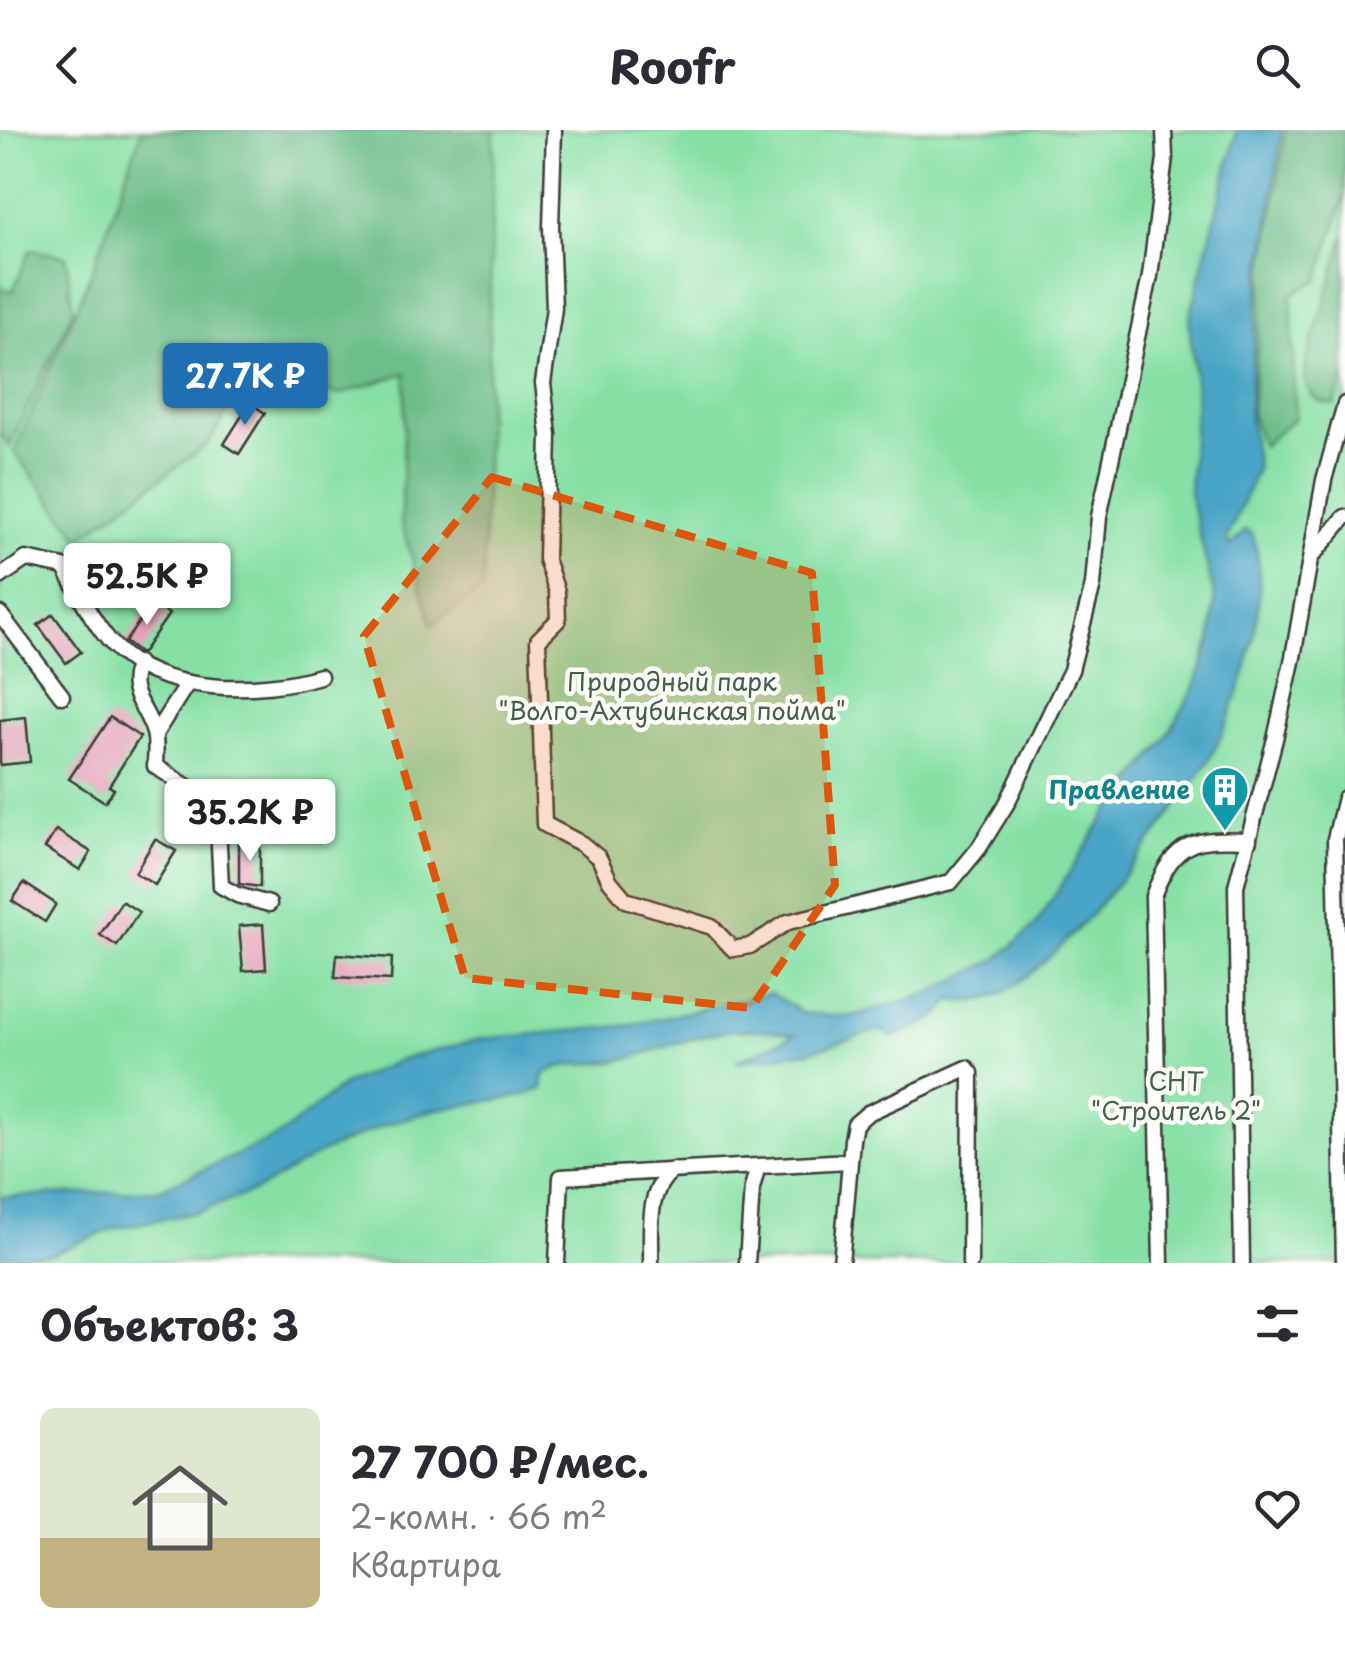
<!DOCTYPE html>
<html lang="ru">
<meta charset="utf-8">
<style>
body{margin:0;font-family:"Playpen Sans",sans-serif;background:#f7f7f7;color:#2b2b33;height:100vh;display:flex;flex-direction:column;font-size:38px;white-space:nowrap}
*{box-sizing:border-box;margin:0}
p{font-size:32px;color:#7c7c81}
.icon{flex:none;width:55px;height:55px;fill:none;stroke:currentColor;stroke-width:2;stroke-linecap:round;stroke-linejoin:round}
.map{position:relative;height:1133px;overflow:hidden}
.sheet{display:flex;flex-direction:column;background:#fff;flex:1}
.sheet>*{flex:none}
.price{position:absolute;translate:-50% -85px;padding:0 22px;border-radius:10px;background:#fff;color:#222;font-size:32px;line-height:65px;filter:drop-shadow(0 2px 5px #0008)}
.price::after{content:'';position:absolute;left:50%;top:60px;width:30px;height:22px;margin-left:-15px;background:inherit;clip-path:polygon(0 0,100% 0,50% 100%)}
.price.selected{background:#1f6fb2;color:#fff}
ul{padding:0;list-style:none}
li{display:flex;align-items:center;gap:30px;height:250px;padding:0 40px}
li+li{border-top:2px solid #e1e1e2}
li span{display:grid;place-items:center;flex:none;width:280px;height:200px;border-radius:15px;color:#555}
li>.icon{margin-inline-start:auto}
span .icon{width:120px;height:120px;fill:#fffc;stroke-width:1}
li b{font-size:42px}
h2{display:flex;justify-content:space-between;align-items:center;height:120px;padding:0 40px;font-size:42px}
header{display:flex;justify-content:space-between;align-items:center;height:130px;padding:0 40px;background:#fff;font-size:45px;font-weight:700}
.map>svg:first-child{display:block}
.green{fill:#86e0a5;stroke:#517e60;stroke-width:2.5}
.forest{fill:#6cbe8a;stroke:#446d53;stroke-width:2.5}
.water{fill:#48a5c6;stroke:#326071;stroke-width:2.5}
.building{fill:#e3a4ba}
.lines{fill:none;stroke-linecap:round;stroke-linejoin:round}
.minor-casing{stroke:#3b3a36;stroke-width:19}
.minor{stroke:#fff;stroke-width:14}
.marked{fill:#de560d;fill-opacity:0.2;stroke:#de560d;stroke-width:8;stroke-dasharray:20 12;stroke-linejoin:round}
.labels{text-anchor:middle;stroke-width:9;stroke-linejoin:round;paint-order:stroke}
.park-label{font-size:25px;fill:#41614c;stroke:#fdfcf7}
.culture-label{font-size:25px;font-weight:bold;fill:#0d838f;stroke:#fdfcf7;text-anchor:end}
</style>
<header><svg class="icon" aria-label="back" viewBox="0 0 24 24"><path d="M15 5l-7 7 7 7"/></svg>Roofr<svg class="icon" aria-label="search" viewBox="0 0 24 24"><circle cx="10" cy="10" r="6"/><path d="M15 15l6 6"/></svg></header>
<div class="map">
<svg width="1345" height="1133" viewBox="0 0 1345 1133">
<rect width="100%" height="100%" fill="#fdfcf7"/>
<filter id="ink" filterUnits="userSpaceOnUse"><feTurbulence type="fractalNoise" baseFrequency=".01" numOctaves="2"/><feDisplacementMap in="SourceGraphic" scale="20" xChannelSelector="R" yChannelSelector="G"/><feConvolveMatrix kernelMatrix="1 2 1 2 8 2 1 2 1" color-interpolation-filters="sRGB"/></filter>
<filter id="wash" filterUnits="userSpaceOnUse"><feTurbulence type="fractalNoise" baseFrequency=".0048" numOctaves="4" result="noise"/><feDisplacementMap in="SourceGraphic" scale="40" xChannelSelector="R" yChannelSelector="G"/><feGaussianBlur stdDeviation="2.25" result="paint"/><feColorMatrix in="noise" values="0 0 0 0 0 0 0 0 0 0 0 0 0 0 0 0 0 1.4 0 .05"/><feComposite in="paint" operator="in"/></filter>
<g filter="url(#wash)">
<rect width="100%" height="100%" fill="#eae5c7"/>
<rect class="green" x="0" y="0" width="1345" height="1133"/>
<g class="forest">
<polygon points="142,0 494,0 483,459 432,495 401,392 406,243 341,264 248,249 208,314 80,408 14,322 91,144"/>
<polygon points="1286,0 1345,0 1345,65 1319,149 1291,165 1295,288 1262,316 1251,282 1264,141"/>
<path d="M 1345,104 L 1345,243 L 1335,274 C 1280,272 1317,200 1325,174 C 1332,150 1338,127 1345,104 Z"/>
<polygon points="30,120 66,126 73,180 9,317 0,301 0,158 13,161"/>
</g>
<path class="water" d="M 1237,0 L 1282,0 L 1256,184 L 1249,281 L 1257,339 L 1227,409 L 1230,416 L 1246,400 L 1252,403 C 1274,471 1242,568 1209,630 C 1200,647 1185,663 1174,680 C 1134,735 1066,822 1009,859 C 990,871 972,874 951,870 C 938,891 916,898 893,907 L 879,900 L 808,922 L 736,931 L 795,905 C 727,890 690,910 627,929 C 600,937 568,928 544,944 L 542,959 L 521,966 L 432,980 L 382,996 L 322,1022 L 257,1060 L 199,1082 L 115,1098 L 52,1124 L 0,1126 L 0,1067 L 158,1060 L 279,1006 L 343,955 L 399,930 L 480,909 L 632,895 L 770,863 L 803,883 L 849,887 L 927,864 L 997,829 L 1035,796 L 1108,682 L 1165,610 L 1194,559 L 1211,511 L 1215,469 L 1189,361 L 1196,263 L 1189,191 Z"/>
<g id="blocks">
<g class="building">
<polygon points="250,273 265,283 239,324 224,314"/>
<polygon points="152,473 169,484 142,523 139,523 125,512"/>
<polygon points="53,484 81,522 66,533 38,495"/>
<polygon points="26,587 30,632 0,635 0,590"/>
<polygon points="110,587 140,607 109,656 114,659 105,672 69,649"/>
<polygon points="56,700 91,722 80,740 45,718"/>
<polygon points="155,709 176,721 155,755 135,743"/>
<polygon points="239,712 260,713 260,757 239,754"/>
<polygon points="24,753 56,774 45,792 12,771"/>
<polygon points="122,771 139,782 117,816 100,805"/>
<polygon points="263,794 266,839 243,841 239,796"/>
<polygon points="337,824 392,828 391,850 335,847"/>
</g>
</g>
</g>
<g filter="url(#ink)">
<use href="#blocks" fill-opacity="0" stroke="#3b3a36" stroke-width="2.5"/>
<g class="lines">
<g class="minor-casing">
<g id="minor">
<polyline points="554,0 551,97 554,178 543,253 549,305 546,429 557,462 558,490 538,510 544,694 582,714 599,728 610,751 626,770 712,797 733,819 750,816 788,792 951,752 979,718 1007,673 1071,540 1093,455 1099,387 1150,146 1165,28 1164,0"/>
<polyline points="1312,426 1345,387"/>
<path d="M 0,447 L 26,429 L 64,437 C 79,463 94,495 114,516 C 160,565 260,564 320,546"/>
<polyline points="0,484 62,566"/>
<path d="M 138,533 C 124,565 146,574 154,603 C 157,613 155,626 155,636 L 217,676 L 221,756 L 237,765 L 269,774"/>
<polyline points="155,604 187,554"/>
<polyline points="557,1133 561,1047 849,1031"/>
<path d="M 651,1133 C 652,1101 645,1061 673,1040"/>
<polyline points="747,1133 752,1058 758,1036"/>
<polyline points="841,1133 852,1010 855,994 868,983 967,938 971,943 970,1133"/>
<path d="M 1161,1133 L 1153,766 C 1175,709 1194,708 1249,710"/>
<polyline points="1242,1133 1236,756 1275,609 1293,527 1324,350 1345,274"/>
<polyline points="1344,1133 1335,709 1345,668"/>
</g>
</g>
<use href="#minor" class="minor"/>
</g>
</g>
<path class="marked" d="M 492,347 L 812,443 L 835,755 L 751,878 L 465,848 L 364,506 Z"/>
<defs>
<g id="building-pin" transform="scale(2.5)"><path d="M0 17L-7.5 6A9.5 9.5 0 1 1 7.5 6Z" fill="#0f9aa8" stroke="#fdfcf7"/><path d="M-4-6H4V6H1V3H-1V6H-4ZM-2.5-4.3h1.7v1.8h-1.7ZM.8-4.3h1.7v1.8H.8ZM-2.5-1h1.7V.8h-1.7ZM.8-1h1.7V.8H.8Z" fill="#fff"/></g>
</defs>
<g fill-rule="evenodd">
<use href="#building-pin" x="1225" y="660"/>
</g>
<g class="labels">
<g class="park-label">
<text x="672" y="561">Природный парк<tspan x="672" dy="29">"Волго-Ахтубинская пойма"</tspan></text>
<text x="1176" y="961">СНТ<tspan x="1176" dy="29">"Строитель 2"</tspan></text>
</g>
<g class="culture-label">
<text x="1190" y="669">Правление</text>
</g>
</g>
</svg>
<b class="price selected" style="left:245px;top:298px">27.7K ₽</b>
<b class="price" style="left:147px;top:498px">52.5K ₽</b>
<b class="price" style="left:250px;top:734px">35.2K ₽</b>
</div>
<section class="sheet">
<h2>Объектов: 3<svg class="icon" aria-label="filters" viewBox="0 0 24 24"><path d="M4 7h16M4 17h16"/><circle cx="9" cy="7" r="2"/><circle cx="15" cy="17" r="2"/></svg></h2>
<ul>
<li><span style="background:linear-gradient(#dfe7d0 65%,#c2b280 0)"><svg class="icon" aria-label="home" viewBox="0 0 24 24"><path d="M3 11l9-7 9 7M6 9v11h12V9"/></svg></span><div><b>27 700 ₽/мес.</b><p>2-комн. · 66 m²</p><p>Квартира</p></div><svg class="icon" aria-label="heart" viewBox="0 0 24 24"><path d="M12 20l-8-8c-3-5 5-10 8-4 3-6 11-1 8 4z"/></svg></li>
</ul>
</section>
